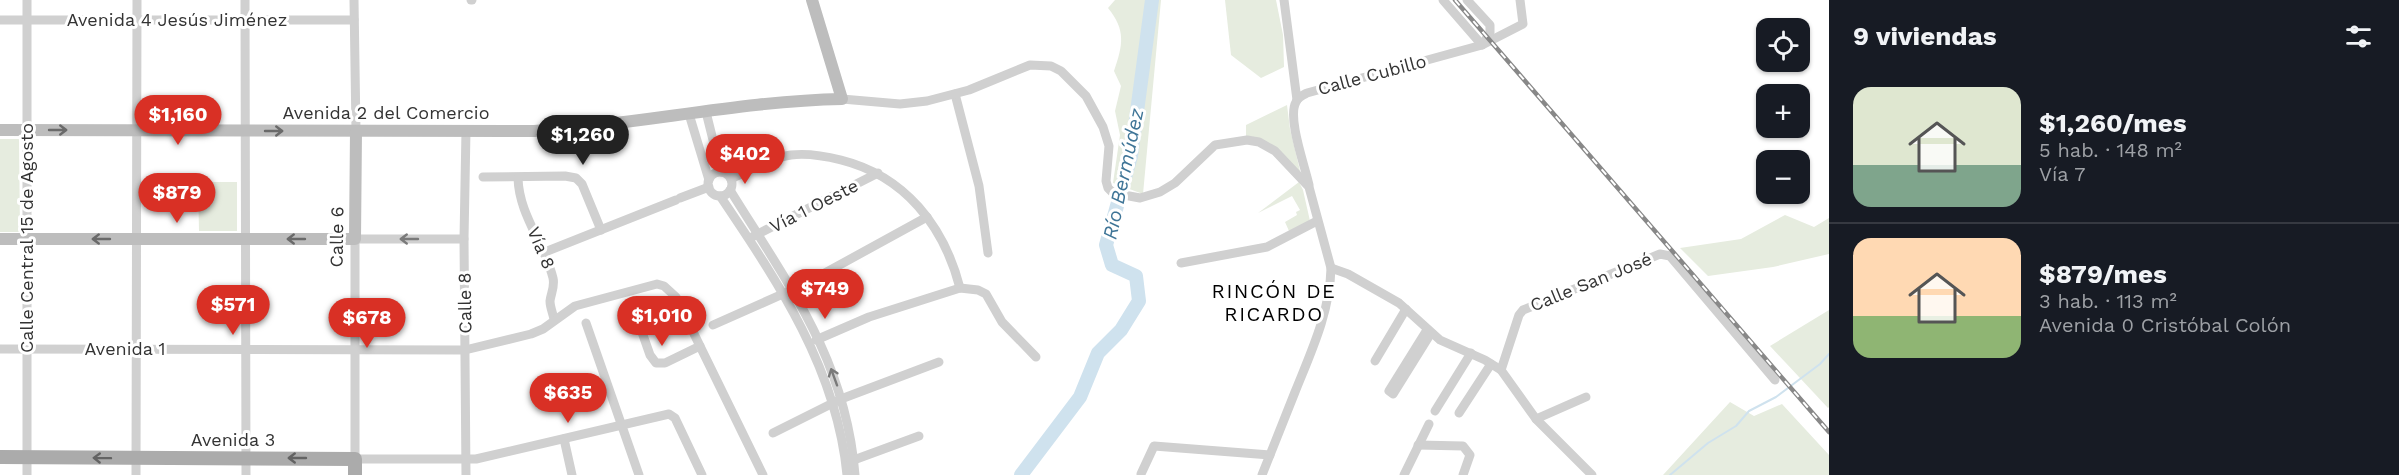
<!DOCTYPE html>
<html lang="es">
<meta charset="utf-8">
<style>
body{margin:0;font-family:"Work Sans",sans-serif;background:#20242c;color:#f1f3f6;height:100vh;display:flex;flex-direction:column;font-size:22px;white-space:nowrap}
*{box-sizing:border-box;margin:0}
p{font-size:20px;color:#9ea1a6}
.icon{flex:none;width:33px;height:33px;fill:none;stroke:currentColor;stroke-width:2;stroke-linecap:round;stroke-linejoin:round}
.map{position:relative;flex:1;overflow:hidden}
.side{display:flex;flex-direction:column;background:#171b24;width:570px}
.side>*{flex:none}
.tools{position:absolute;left:1756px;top:18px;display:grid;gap:12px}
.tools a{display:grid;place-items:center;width:54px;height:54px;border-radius:12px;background:#171b24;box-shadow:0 2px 4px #0004;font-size:30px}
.price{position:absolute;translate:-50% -51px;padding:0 14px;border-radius:21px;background:#d93025;color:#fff;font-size:20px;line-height:39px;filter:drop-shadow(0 2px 3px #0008)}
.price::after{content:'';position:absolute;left:50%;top:36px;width:18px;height:14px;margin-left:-9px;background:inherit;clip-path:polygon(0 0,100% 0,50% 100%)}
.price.current{background:#222;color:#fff}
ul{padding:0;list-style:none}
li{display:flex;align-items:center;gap:18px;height:150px;padding:0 24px}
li+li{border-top:2px solid #363941}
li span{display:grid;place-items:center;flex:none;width:168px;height:120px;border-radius:18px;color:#555}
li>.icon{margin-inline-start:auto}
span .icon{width:72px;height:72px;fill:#fffc;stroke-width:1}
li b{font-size:26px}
h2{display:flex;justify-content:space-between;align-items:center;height:72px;padding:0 24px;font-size:26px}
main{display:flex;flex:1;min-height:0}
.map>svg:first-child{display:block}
.green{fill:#e6ecdf}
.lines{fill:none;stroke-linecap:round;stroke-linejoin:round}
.stream{stroke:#cfe2ee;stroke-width:2}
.river{stroke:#cfe2ee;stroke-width:14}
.minor{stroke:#d0d0d0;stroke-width:9}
.secondary{stroke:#bdbdbd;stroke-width:12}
.primary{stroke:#ababab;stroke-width:14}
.rail-casing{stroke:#888;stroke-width:4.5}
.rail{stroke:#fff;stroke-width:2;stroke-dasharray:7;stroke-linecap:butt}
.oneway{stroke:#6a6a6a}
.oneway2{stroke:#7a7a7a}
.oneway3{stroke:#636363}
.labels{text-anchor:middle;stroke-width:6;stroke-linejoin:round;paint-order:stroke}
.street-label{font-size:18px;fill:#333;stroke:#fff}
.water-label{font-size:20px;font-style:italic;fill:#3f7597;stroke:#fff}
.neighbourhood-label{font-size:20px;letter-spacing:1.5px;fill:#000;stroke:#fff}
</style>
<main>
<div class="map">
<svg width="1829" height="475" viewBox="0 0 1829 475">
<rect width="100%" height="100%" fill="#fff"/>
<g class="green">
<path d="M 1115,0 L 1161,0 L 1143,194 L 1113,183 L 1120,135 L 1115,111 L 1121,86 L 1114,71 C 1123,45 1126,30 1108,8 Z"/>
<polygon points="1225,0 1276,0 1283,35 1284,67 1261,78 1231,55"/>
<polygon points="1287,105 1290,129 1301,175 1293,165 1246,138 1246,125"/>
<polygon points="0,139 19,139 20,232 0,232"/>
<polygon points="198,182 237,182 237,231 199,231"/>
<polygon points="1299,182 1303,190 1310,221 1289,231 1285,222 1297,215 1296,212 1300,210 1292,196 1258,213"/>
<polygon points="1785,215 1814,227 1829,218 1829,254 1773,267 1708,276 1680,248 1741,239"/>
<polygon points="1829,310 1829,407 1828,408 1770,346"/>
<polygon points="1730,402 1754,416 1782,404 1829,455 1829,475 1663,475"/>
</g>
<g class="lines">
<polyline class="stream" points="1670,475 1708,443 1736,426 1749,411 1776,397 1820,364 1829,354"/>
<polyline class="river" points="1021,475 1080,397 1098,353 1121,330 1139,301 1136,276 1112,265 1106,245 1131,156 1152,0"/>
<g class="minor">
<polyline points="27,0 27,475"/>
<polyline points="245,0 246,475"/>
<polyline points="354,0 356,131"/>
<polyline points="471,0 472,0"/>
<polyline points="1284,0 1297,100"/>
<polyline points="1443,0 1482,45 1523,24 1520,0"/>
<polyline points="0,20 354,20"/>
<polyline points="955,94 979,186 988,253"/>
<path d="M 842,99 L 900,104 L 927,101 L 969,90 L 1030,65 L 1051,66 L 1061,71 L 1086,96 L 1103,127 L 1109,146 L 1106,181 L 1108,188 L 1113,193 L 1140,198 L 1160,192 L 1175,183 L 1215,145 L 1247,140 L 1259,142 L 1275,151 L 1309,187 L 1331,268 C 1330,312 1311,352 1295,392 C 1284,420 1273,448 1262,475"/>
<polyline points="706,112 721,172"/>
<polyline points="689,114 709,180"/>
<circle cx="720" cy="184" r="12"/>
<polyline points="483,177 565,176 576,178 582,184 601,230"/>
<path d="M 518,178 C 519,215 544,242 553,278 C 555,287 551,293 550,301 C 550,307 553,314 554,319"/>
<path d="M 731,179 C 750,170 770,158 791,155 C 807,153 825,156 841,160 C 905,176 944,226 960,288"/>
<path d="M 1309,185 C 1305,166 1287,118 1296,102 C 1298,97 1303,95 1307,93 L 1482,45 L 1490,33 L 1490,25 L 1467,0"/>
<path d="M 730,190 C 788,284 846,360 855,475"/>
<path d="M 720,196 C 778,282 837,369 847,475"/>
<polyline points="680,198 709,187"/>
<polyline points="752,237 878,173"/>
<polyline points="464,239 355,239 355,459 476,459 669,414 675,418 702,475"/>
<polyline points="545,252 676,200"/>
<polyline points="1181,263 1267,247 1317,221"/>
<polyline points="1331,268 1348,274 1399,303 1440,340 1485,360 1501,370 1536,419 1592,475"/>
<polyline points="637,318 650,355 656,363 665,363 700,346"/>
<polyline points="586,323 639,475"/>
<polyline points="713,325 803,285 927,217"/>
<polyline points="1427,330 1389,391 1393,394 1431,333"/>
<polyline points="816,340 869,317 960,288 978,290 986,294 1002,322 1036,357"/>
<polyline points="0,349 465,350 531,334 543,329 575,306 657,284 664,286 676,297 763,475"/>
<polyline points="1375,361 1406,309"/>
<polyline points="1501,370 1519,315 1523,310 1660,254 1670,256 1775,380"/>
<polyline points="1435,411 1471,353"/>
<polyline points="1459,413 1491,364"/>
<polyline points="1536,419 1586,397"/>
<polyline points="773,433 841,399 939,362"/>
<polyline points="564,439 572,475"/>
<polyline points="1418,445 1463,446 1470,455 1463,475"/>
<polyline points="851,461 919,436"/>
<polyline points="1141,474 1154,446 1270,455"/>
<polyline points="136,475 137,0"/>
<polyline points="466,475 464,239 466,130"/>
<polyline points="1404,475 1429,424"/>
</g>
<g class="secondary">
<path d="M 0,130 L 534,131 C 638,125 739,101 842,99 L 812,0"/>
<polyline points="0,239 355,239 356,131"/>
</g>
<polyline class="primary" points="0,457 355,459 355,475"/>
<g class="rail-casing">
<polyline id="rail" points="1455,0 1829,432"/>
</g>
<use href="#rail" class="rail"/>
</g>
<defs><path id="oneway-shaft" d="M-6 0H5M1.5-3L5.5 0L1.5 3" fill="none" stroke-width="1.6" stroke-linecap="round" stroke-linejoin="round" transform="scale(1.5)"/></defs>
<g class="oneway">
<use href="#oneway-shaft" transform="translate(58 130)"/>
<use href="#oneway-shaft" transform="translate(274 131)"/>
<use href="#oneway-shaft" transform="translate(101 239) rotate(180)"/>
<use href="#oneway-shaft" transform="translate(296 239) rotate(180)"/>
</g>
<g class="oneway2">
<use href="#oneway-shaft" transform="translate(409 239) rotate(-180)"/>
<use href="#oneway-shaft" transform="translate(834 377) rotate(-110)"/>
</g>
<g class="oneway3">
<use href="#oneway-shaft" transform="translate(102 458) rotate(-179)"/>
<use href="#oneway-shaft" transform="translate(297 458) rotate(-180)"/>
</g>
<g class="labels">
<g class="street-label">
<text x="177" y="26">Avenida 4 Jesús Jiménez</text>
<text transform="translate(1372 75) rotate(-15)" y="6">Calle Cubillo</text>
<text x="386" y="119">Avenida 2 del Comercio</text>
<text transform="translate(814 206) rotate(-27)" y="6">Vía 1 Oeste</text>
<text transform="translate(337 237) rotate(-89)" y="6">Calle 6</text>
<text transform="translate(27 238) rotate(-90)" y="6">Calle Central 15 de Agosto</text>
<text transform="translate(541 248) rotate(67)" y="6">Vía 8</text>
<text transform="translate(1591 282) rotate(-22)" y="6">Calle San José</text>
<text transform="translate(465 303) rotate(-91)" y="6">Calle 8</text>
<text x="125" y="355">Avenida 1</text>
<text x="233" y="446">Avenida 3</text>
</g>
<g class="water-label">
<text transform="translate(1123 174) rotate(-78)" y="7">Río Bermúdez</text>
</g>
<g class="neighbourhood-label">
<text x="1274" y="298">RINCÓN DE<tspan x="1274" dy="23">RICARDO</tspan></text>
</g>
</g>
</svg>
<div class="tools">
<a><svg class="icon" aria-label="locate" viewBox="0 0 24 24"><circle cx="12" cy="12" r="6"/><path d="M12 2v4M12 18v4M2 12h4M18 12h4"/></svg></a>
<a>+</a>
<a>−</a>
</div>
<b class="price" style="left:178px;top:146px">$1,160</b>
<b class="price current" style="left:583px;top:166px">$1,260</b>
<b class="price" style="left:745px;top:185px">$402</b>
<b class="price" style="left:177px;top:224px">$879</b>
<b class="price" style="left:825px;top:320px">$749</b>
<b class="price" style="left:233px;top:336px">$571</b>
<b class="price" style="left:662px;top:347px">$1,010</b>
<b class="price" style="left:367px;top:349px">$678</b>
<b class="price" style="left:568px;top:424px">$635</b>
</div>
<section class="side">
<h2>9 viviendas<svg class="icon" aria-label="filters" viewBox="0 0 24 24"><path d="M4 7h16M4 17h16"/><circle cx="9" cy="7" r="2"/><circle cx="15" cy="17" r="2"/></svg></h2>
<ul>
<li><span style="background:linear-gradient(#dfe7d0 65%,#7fa58c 0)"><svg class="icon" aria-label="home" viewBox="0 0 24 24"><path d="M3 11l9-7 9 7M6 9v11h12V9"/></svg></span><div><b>$1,260/mes</b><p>5 hab. · 148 m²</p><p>Vía 7</p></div></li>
<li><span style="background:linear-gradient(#ffd9b3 65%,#8fb573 0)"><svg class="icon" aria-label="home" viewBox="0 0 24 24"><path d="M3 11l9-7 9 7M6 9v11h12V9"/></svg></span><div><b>$879/mes</b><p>3 hab. · 113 m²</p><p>Avenida 0 Cristóbal Colón</p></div></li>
</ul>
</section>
</main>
